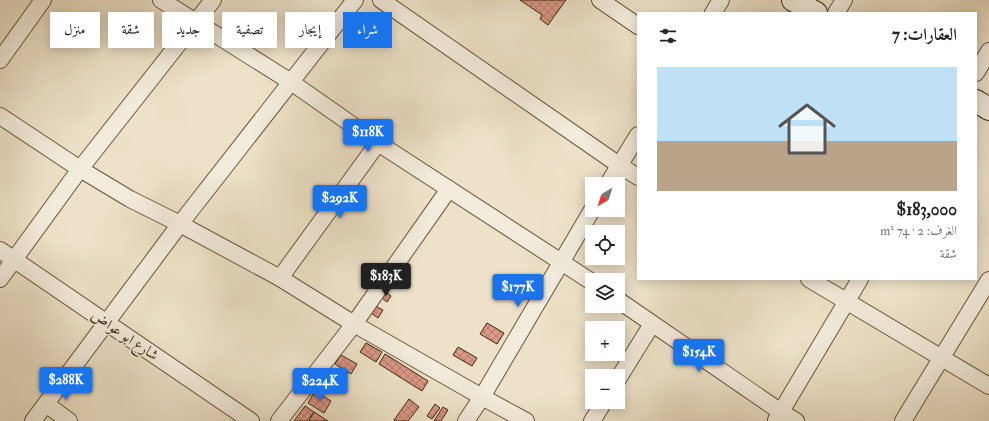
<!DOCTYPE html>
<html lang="ar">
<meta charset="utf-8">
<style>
body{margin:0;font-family:"IM FELL Double Pica",Amiri,serif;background:#f6f6f6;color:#222;direction:rtl;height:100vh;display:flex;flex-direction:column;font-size:15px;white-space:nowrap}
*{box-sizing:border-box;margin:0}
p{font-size:13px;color:#767676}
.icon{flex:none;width:22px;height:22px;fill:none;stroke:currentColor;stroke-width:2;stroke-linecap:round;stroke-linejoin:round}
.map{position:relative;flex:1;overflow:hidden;direction:ltr}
.panel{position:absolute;left:637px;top:12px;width:340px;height:268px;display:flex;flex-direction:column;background:#fff;border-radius:0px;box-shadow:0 2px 10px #0003;direction:rtl}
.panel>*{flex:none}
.hud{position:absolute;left:12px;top:12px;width:380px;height:36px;direction:rtl;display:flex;gap:8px}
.needle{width:26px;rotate:218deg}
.fabs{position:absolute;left:585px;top:177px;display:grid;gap:8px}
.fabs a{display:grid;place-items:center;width:40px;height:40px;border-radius:0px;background:#fff;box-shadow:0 2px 10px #0003;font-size:20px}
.price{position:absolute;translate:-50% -34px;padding:0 9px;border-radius:4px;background:#1a73e8;color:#fff;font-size:13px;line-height:26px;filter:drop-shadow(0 1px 2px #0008)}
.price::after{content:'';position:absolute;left:50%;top:24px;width:12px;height:9px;margin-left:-6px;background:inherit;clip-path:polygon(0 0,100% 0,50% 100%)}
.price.on{background:#222;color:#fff}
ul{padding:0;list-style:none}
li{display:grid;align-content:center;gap:8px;height:212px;padding:0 20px}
li span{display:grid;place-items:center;height:124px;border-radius:0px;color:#555}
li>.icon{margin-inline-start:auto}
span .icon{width:72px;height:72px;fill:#fffc;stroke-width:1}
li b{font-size:17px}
h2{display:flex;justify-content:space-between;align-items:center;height:48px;padding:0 20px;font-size:17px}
.tag{padding:0 14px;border-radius:0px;background:#fff;box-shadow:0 2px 10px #0003;font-size:14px;line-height:36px}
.tag.on{background:#1a73e8;color:#fff}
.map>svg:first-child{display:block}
.building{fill:url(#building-cross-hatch);stroke:#3a280e}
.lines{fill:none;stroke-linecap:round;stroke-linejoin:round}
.street-casing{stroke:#67563d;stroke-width:18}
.secondary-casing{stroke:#3a280e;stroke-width:24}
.street{stroke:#f3ecdc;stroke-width:16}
.secondary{stroke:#f3ecdc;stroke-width:22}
.labels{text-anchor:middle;stroke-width:3;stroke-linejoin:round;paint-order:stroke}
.street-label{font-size:15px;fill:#3a280e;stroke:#f3ecdc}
</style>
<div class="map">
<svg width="989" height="421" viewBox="0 0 989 421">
<defs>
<pattern id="building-cross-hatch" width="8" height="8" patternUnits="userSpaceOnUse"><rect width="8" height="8" fill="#db9787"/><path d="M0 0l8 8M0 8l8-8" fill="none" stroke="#b37b6d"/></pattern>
</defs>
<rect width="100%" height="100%" fill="#ede2c9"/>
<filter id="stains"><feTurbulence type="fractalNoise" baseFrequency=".005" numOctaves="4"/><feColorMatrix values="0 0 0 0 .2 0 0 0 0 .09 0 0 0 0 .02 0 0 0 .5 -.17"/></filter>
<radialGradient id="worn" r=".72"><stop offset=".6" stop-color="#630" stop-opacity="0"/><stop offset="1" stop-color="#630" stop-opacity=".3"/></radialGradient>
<g class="building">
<polygon points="520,0 566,0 548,25 540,19 542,15"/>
<polygon points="386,292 391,296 387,302 382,298"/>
<polygon points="375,306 383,310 378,318 371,313"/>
<polygon points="487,323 504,333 497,344 480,334"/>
<polygon points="366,343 382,352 376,362 360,352"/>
<polygon points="458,347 477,358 472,366 453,355"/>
<polygon points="385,354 428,381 422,391 379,364"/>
<polygon points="341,355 357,364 351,374 335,364"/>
<polygon points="328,373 344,383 338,394 322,383"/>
<polygon points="315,391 331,401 324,413 308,403"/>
<polygon points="409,399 419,407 408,421 395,421 394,420"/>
<polygon points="435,404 440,408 432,419 427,416"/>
<polygon points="305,406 314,412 307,421 294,421"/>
<polygon points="443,407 448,410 441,421 434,421"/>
<polygon points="314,412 328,421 309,421"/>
</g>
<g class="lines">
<g class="street-casing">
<g id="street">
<polyline points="161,0 291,82 378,143 592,282"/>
<polyline points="381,0 619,165 638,177"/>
<polyline points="600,0 638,26"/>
<polyline points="713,13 721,0"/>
<polyline points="836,13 844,0"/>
<polyline points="0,60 43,0"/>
<polyline points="976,73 989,51"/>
<polyline points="0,116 80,169 130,199 180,224 280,278 354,324 482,397 526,421"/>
<polyline points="608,184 638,135"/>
<polyline points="0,250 251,421"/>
<polyline points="280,278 378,143"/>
<polyline points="0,279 80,169 213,0"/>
<polyline points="809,279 989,386"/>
<polyline points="618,300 781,412 796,421"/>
<polyline points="618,379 652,324"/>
<polyline points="46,404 69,421"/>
<polyline points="776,420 860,279"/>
<polyline points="33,421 180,224 355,0"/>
<polyline points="279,421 354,324 449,189"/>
<polyline points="466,421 482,397 592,210"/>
<polyline points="592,421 604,402"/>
<polyline points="903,421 989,280"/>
</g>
</g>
<g class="secondary-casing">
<g id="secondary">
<polyline points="793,0 816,13"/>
<polyline points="976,101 989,109"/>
</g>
</g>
<use href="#street" class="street"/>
<use href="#secondary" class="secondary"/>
</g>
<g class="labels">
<g class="street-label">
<text transform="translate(125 335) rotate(34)" y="5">شارع ابو عواض</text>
</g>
</g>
<rect width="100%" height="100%" filter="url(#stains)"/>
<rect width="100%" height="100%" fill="url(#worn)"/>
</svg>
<div class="fabs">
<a><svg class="needle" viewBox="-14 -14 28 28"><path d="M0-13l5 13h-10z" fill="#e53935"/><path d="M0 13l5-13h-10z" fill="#767676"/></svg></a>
<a><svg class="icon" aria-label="locate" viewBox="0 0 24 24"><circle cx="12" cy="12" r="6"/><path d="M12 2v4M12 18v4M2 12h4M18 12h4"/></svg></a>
<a><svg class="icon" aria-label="layers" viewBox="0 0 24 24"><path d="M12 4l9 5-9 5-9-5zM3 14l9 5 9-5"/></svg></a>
<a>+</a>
<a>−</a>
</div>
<b class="price" style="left:368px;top:153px">$118K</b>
<b class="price" style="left:340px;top:219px">$292K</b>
<b class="price on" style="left:386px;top:297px">$183K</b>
<b class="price" style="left:518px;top:308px">$177K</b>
<b class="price" style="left:699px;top:373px">$154K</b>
<b class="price" style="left:66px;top:401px">$288K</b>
<b class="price" style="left:320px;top:402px">$224K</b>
<div class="hud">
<a class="tag on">شراء</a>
<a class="tag">إيجار</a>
<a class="tag">تصفية</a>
<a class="tag">جديد</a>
<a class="tag">شقة</a>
<a class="tag">منزل</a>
</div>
<section class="panel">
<h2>العقارات: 7<svg class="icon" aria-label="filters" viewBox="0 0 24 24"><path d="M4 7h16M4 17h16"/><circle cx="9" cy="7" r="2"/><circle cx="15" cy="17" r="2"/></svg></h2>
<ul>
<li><span style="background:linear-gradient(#bfe0f5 60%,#b9a48a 0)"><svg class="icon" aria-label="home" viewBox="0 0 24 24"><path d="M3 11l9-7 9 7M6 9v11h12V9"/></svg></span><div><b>$183,000</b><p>الغرف: 2 · 74 m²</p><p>شقة</p></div></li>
</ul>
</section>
</div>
